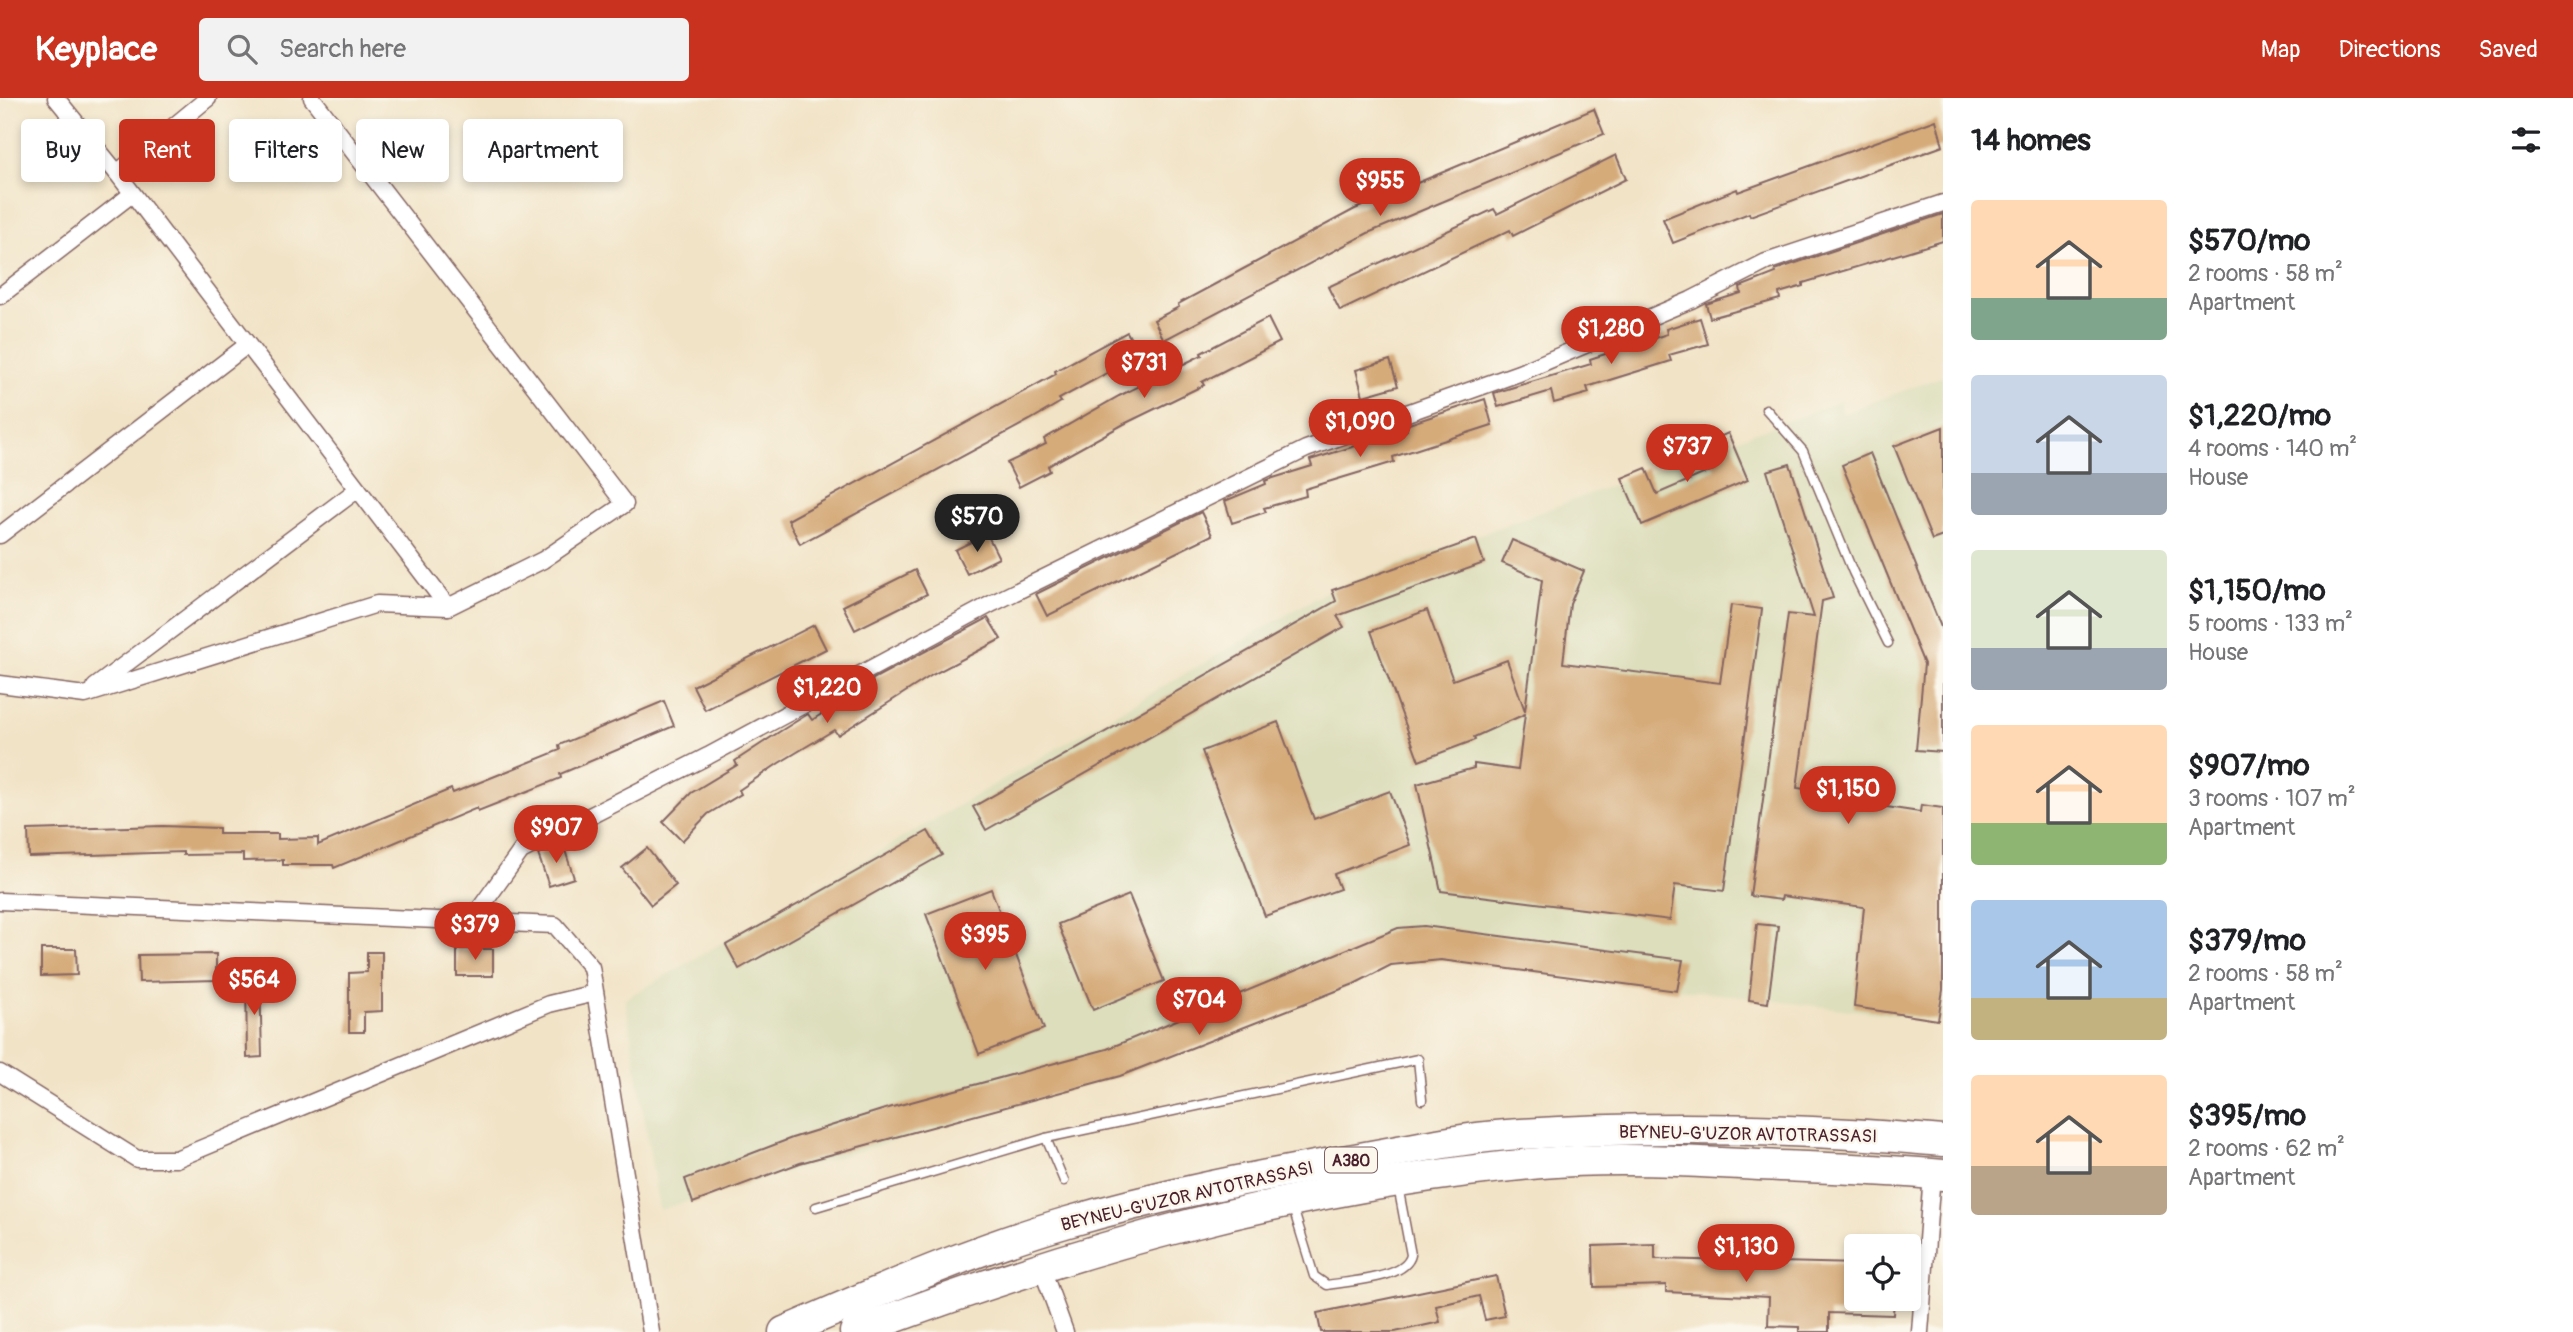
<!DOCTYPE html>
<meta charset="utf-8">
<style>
body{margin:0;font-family:Pangolin,sans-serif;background:#f2f2f2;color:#202124;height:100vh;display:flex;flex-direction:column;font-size:26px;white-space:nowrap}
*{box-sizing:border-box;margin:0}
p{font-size:23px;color:#757577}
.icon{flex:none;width:38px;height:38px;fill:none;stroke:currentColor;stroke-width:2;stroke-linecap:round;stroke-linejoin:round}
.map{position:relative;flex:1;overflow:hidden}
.side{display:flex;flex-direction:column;background:#fff;width:630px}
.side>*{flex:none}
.guide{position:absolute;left:21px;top:21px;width:665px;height:63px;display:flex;gap:14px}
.tools{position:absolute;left:1844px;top:1136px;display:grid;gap:14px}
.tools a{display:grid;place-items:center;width:77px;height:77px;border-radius:7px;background:#fff;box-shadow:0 4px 10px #0003;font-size:35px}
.price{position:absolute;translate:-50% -60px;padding:0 16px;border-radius:24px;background:#c8321e;color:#fff;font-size:23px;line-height:46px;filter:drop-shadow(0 2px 4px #0008)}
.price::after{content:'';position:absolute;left:50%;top:42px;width:21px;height:16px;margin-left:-10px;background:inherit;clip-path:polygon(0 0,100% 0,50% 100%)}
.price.selected{background:#222;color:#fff}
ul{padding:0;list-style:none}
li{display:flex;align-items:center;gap:21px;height:175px;padding:0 28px}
li span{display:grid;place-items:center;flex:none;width:196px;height:140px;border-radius:7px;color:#555}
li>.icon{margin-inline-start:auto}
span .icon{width:84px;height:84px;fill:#fffc;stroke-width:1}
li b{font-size:30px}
h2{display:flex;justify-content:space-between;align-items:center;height:84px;padding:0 28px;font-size:30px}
.tag{padding:0 24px;border-radius:7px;background:#fff;box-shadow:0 4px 10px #0003;font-size:24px;line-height:63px}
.tag.selected{background:#c8321e;color:#fff}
header{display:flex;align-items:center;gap:42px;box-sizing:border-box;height:98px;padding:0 35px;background:#c8321e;color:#fff}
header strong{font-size:33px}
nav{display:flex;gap:38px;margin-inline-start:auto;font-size:24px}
.search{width:490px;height:63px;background:#f2f2f2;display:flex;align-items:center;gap:18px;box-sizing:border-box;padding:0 24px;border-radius:7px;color:#757577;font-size:26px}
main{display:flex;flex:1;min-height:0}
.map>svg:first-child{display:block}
.built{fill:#dddebc}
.building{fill:#d5ab7a}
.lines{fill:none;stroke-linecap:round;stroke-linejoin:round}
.lane-casing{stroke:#846461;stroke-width:11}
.street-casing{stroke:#846461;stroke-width:19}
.highway-casing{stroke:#846461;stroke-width:33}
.lane{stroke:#fff;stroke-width:8}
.street{stroke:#fff;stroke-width:16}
.highway{stroke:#fff;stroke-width:30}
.labels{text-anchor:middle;stroke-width:5;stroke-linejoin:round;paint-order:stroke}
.shield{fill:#fbf7ec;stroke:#7f6065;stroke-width:2}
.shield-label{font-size:16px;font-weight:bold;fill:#4a1f2b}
.street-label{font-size:18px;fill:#4a1f2b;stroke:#fbf7ec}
</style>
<header>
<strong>Keyplace</strong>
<div class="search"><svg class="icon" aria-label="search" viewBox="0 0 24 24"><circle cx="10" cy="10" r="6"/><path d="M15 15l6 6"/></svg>Search here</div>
<nav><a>Map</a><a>Directions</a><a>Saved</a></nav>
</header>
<main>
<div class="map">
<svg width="1943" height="1234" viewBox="0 0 1943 1234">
<rect width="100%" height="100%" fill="#fbf7ec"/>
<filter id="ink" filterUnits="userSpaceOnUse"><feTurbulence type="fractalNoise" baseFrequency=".0143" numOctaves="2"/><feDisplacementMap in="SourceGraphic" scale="14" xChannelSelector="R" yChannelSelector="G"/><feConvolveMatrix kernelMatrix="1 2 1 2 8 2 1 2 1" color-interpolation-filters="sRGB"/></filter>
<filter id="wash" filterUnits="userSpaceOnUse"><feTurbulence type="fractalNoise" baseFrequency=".00686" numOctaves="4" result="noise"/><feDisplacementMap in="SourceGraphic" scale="28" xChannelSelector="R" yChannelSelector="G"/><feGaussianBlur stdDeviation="1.57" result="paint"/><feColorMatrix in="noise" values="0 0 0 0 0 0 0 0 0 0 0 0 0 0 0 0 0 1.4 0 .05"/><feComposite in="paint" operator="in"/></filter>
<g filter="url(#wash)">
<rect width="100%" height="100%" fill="#f1e3c6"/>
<polygon class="built" points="1943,278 1943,908 1940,923 1440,862 1389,867 1109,980 659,1112 625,901 1329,492 1840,303 1843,315"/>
<g id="blocks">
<g class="building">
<polygon points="1594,11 1604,36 1368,135 1164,242 1154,222 1179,209 1178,206 1355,111"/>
<polygon points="1936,22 1943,48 1750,118 1749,115 1673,145 1663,121 1737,91 1738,94"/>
<polygon points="1616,57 1626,81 1513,138 1510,132 1340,213 1328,189 1494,111 1497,116"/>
<polygon points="1943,116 1943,143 1803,185 1803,188 1779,195 1780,201 1710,220 1706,206 1741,195 1740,189 1776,175 1775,172"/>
<polygon points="1268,220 1280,244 1202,284 1204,287 1124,326 1048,368 1050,373 1019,389 1007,365 1046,346 1044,341 1119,298 1202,257 1201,255"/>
<polygon points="1700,220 1708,246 1669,257 1671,263 1587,289 1589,295 1554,305 1551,293 1498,309 1494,295 1591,266 1590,261 1667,236 1666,231"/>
<polygon points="1127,234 1140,257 1059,301 1061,304 1030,322 800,446 788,422 1056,276 1055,273"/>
<polygon points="1390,262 1398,288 1363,298 1356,272"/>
<polygon points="1485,301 1492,327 1393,359 1394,364 1305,391 1306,398 1264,410 1266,414 1232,425 1225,403 1266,386 1265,383 1270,381 1312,368 1310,362 1407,332 1406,327"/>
<polygon points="1943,329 1943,438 1932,442 1894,348"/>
<polygon points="1728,335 1748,382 1642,427 1622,380 1646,370 1657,396 1715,371 1704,346"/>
<polygon points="1870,355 1943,534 1943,654 1916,652 1924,566 1842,367"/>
<polygon points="1790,366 1833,500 1822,503 1797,690 1874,700 1873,707 1920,714 1921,707 1943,710 1943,892 1938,922 1854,909 1864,809 1782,798 1781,802 1750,798 1788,516 1814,519 1767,373"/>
<polygon points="1201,414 1212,437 1047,518 1036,496"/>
<polygon points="987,436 999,460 967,476 955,452"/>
<polygon points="1476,441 1484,465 1337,518 1344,529 986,732 973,709 1336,503 1332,492"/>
<polygon points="1512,442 1584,473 1570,506 1563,565 1720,585 1731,507 1762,511 1724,793 1675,787 1670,822 1441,793 1417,686 1474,670 1474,666 1518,672 1525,616 1474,639 1475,642 1419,663 1371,533 1427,512 1453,582 1507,562 1525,613 1542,482 1502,465"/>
<polygon points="915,472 927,496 855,532 843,508"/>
<polygon points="988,520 1001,541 932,577 838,637 834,632 779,665 739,692 741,696 708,716 682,743 663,724 691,695 737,667 735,663 779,634 808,616 812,622 872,585 873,581"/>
<polygon points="814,527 826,551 705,612 693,588"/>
<polygon points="664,603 674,628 560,676 561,680 478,713 477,710 334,770 333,767 283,767 283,762 243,763 243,756 183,757 183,754 29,759 28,732 163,728 219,730 219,736 278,736 278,741 318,740 318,747 451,691 453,695 560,652 559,647"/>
<polygon points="1278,624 1314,721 1390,693 1410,747 1334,776 1340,791 1265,818 1202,653"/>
<polygon points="928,733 942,757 739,871 726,847"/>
<polygon points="563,746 574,780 549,788 538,756"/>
<polygon points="647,750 676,787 651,807 622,770"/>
<polygon points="991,791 1044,931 979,956 926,816"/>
<polygon points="1129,797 1164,883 1093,912 1058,826"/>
<polygon points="1757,826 1778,828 1768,905 1749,902"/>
<polygon points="1424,828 1683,862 1677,893 1441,862 1391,867 1354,886 1120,978 800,1065 693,1105 685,1081 792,1040 885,1011 1107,951 1398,830"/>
<polygon points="41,851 76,851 77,877 41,878"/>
<rect x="457" y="851" width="36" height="27"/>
<polygon points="367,854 382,854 382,913 364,914 364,934 349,934 349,875 367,874"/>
<polygon points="216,856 216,882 139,884 138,857"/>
<polygon points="246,878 260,878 262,959 247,960"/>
<polygon points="1655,1146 1655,1161 1857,1166 1857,1200 1894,1200 1893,1217 1829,1215 1829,1234 1799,1234 1799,1229 1768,1228 1769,1199 1666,1194 1666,1187 1594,1189 1593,1148"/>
<polygon points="1496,1178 1505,1218 1485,1222 1479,1198 1436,1208 1440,1224 1395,1234 1321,1234 1317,1215"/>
</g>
</g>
</g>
<g filter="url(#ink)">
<use href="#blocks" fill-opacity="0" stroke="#846461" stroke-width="2"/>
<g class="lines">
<g class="lane-casing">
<g id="lane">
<polyline points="1766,311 1803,353 1853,474 1888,545"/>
<polyline points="1064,1083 1046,1040 1418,961 1422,1002"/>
<polyline points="816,1109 1046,1040"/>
<path d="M 1293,1110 L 1314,1178 L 1327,1187 C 1349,1183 1406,1181 1411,1157 L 1398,1088"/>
</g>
</g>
<g class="street-casing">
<g id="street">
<polyline points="56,0 117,75 448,509"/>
<polyline points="117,75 208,0"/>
<polyline points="0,198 132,96"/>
<polyline points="0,437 247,247"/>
<polyline points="0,586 85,597 377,506 448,509 543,462 625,406 312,0"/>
<polyline points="95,589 358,391"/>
<polyline points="0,803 555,827 591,869 651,1234"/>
<polyline points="471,823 521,753 708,658 993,505 1306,351 1519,275 1691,202 1766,164 1943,105"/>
<polyline points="0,975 137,1061 176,1061 549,906 595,895"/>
<polyline points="1041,1168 1065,1234"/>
<polyline points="1920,1234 1932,1076"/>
</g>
</g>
<g class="highway-casing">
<g id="highway">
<path d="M 784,1234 C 877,1194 971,1152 1068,1124 C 1160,1097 1254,1079 1348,1062 C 1401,1053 1454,1041 1507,1037 C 1650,1027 1800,1030 1943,1043"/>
<path d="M 855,1234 C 1081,1149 1300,1087 1541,1065 C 1613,1059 1687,1063 1759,1067 C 1820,1070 1882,1071 1943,1077"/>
</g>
</g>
<use href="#lane" class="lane"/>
<use href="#street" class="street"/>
<use href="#highway" class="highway"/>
</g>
</g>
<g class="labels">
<rect class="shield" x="1325" y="1049.5" width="52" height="25" rx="5"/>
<g class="shield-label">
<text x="1351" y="1068">A380</text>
</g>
<g class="street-label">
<text transform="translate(1748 1036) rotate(1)" y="6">BEYNEU-G'UZOR AVTOTRASSASI</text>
<text transform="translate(1187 1098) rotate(-13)" y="6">BEYNEU-G'UZOR AVTOTRASSASI</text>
</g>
</g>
</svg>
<div class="tools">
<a><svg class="icon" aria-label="locate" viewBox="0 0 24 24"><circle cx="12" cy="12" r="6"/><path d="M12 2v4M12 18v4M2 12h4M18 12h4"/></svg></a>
</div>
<b class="price" style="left:1380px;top:120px">$955</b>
<b class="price" style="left:1611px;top:268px">$1,280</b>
<b class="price" style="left:1144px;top:302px">$731</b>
<b class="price" style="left:1360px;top:361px">$1,090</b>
<b class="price" style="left:1687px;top:386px">$737</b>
<b class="price selected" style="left:977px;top:456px">$570</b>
<b class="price" style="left:827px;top:627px">$1,220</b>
<b class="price" style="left:1848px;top:728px">$1,150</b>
<b class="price" style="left:556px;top:767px">$907</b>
<b class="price" style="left:475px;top:864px">$379</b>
<b class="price" style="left:985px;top:874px">$395</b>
<b class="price" style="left:254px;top:919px">$564</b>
<b class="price" style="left:1199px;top:939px">$704</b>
<b class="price" style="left:1746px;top:1186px">$1,130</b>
<div class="guide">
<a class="tag">Buy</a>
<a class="tag selected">Rent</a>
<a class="tag">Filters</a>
<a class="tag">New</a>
<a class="tag">Apartment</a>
</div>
</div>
<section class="side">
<h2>14 homes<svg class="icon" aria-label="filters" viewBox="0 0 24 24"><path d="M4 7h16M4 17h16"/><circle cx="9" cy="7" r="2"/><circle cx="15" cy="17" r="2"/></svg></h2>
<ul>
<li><span style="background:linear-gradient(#ffd9b3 70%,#7fa58c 0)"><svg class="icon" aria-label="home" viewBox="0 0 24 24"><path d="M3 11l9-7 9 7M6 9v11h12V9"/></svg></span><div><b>$570/mo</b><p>2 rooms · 58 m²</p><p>Apartment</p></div></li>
<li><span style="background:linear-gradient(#c9d6e8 70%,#9aa5b1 0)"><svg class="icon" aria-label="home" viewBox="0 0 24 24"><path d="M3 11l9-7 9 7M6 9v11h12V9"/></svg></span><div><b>$1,220/mo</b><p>4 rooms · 140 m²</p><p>House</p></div></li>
<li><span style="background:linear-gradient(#dfe7d0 70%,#9aa5b1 0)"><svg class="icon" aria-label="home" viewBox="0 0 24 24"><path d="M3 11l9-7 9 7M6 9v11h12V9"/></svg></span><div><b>$1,150/mo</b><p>5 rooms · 133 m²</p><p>House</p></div></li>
<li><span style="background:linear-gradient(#ffd9b3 70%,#8fb573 0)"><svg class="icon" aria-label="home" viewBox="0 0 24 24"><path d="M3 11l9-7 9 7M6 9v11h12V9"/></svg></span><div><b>$907/mo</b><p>3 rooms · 107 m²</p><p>Apartment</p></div></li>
<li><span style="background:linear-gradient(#a9c7e8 70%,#c2b280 0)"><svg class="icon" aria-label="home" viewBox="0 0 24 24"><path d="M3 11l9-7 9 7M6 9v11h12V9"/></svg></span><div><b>$379/mo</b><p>2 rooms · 58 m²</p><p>Apartment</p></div></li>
<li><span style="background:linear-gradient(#ffd9b3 65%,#b9a48a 0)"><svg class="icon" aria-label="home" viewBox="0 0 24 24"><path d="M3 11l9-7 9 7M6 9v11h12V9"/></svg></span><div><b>$395/mo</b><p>2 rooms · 62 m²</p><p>Apartment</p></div></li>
</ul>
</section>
</main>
